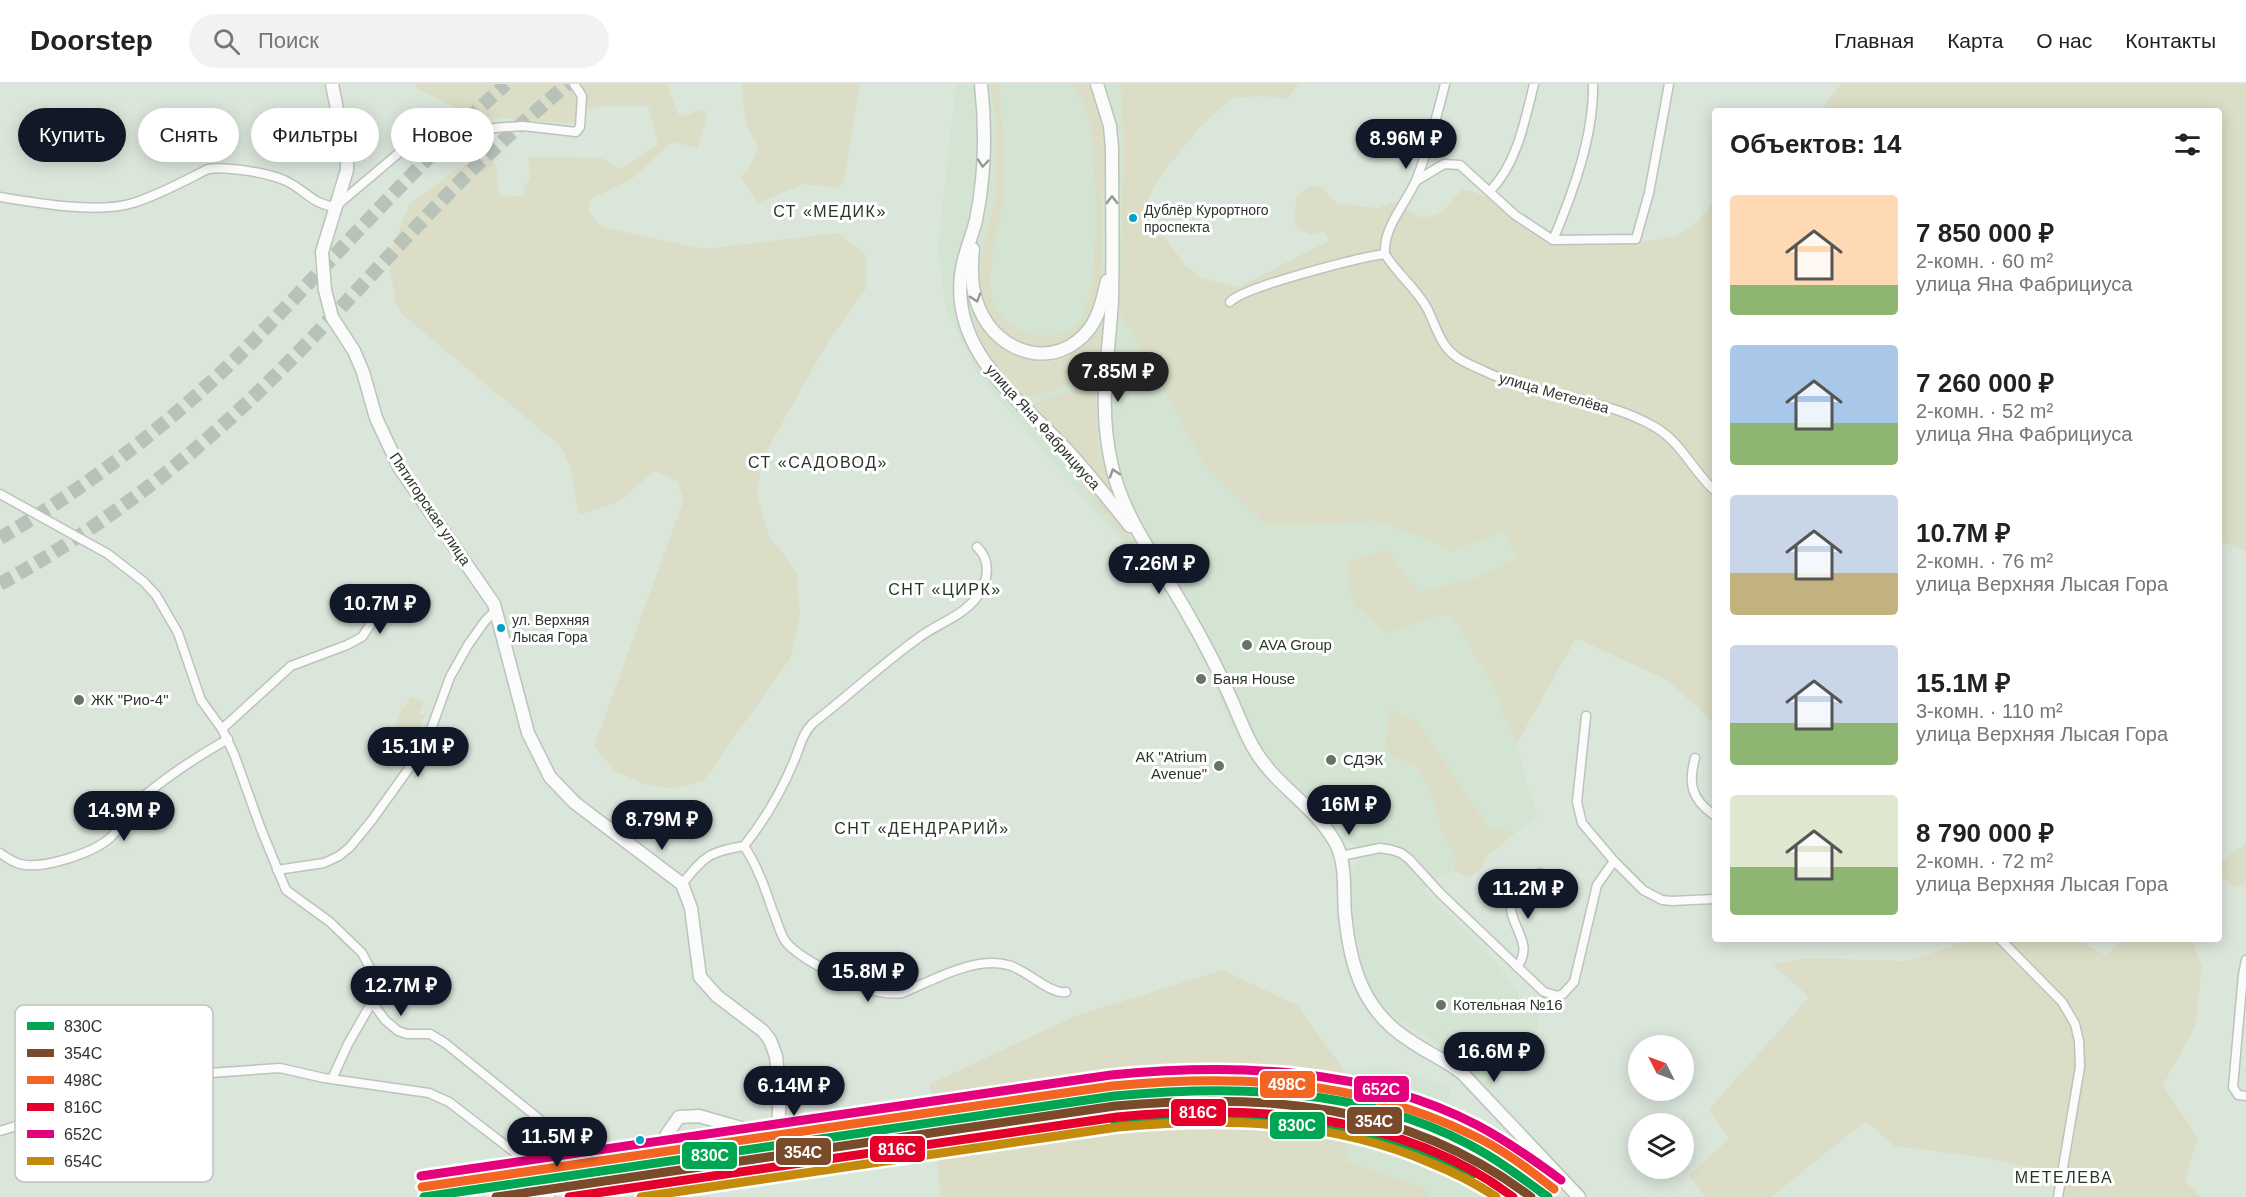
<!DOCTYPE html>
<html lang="ru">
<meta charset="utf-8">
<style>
body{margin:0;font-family:Arial,sans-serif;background:#f2f2f2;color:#222;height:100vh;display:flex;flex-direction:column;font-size:22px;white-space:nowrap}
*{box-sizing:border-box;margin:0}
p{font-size:20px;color:#767676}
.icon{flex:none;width:33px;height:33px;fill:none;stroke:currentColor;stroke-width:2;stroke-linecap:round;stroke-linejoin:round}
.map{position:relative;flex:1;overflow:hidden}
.sheet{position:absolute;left:1712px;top:24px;width:510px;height:834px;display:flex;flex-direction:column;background:#fff;border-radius:6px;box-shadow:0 3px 15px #0003}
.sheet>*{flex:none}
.banner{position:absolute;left:18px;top:24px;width:570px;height:54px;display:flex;gap:12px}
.needle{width:39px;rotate:312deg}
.tools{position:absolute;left:1628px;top:951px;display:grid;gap:12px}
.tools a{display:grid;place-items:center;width:66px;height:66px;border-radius:50%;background:#fff;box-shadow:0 3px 15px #0003;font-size:30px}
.price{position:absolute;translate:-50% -51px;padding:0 14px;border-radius:21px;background:#111827;color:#fff;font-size:20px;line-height:39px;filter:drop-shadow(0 2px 3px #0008)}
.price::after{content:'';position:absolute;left:50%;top:36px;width:18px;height:14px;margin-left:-9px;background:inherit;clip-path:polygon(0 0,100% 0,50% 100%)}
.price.active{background:#222;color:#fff}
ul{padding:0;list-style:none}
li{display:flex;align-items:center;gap:18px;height:150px;padding:0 18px}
li span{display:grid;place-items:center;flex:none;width:168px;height:120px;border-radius:6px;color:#555}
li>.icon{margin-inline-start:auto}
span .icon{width:72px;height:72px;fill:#fffc;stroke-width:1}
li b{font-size:26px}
h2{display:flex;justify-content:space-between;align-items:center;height:72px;padding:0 18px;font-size:26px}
.tag{padding:0 21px;border-radius:27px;background:#fff;box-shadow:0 3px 15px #0003;font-size:21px;line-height:54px}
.tag.active{background:#111827;color:#fff}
header{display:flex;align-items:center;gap:36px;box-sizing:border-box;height:84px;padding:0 30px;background:#fff;border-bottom:2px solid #e0e0e0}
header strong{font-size:28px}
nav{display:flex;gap:33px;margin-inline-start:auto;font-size:21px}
.search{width:420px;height:54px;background:#f2f2f2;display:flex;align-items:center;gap:15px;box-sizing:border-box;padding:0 21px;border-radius:33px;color:#767676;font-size:22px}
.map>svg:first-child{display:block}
.built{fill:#d3e5d2}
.green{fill:#dbddc6}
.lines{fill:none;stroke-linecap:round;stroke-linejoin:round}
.primary-tunnel{stroke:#b8c2b8;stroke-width:14;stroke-dasharray:14 7;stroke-linecap:butt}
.street-casing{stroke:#bbc4bb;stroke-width:11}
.secondary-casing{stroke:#bbc4bb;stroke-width:15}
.street{stroke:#fafbfa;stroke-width:8}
.secondary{stroke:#fafbfa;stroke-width:12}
.rail-1-casing{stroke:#fff;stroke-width:14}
.rail-2-casing{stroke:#fff;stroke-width:14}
.rail-3-casing{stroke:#fff;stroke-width:14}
.rail-4-casing{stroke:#fff;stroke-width:14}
.rail-5-casing{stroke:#fff;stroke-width:14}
.rail-6-casing{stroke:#fff;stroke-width:14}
.rail-1{stroke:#00a651;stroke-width:9}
.rail-2{stroke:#7a4b2a;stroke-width:9}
.rail-3{stroke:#f26522;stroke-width:9}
.rail-4{stroke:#e4002b;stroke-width:9}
.rail-5{stroke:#e5007d;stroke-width:9}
.rail-6{stroke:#c48a0b;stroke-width:9}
.oneway{stroke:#939893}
.bus-dot{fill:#02a3c6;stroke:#fff;stroke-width:2}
.poi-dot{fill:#697269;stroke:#fff;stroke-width:2}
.labels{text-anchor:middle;stroke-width:6;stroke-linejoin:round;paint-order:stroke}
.bus-label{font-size:14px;fill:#2c342c;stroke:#fff;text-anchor:start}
.street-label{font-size:15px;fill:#2c342c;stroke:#fff}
.poi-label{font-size:15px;fill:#2c342c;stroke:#fff;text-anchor:start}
.neighbourhood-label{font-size:16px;letter-spacing:1.5px;fill:#273727;stroke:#fff}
.key{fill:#fff;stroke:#c0c2c0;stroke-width:1.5}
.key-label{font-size:16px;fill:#2c342c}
.line-badge{stroke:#fff;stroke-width:2}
.badge-label{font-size:16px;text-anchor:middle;font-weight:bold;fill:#fff}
</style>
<header>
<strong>Doorstep</strong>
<div class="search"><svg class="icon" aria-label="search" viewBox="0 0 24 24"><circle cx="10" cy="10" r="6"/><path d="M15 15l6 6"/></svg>Поиск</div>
<nav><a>Главная</a><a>Карта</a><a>О нас</a><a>Контакты</a></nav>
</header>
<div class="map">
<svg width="2246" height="1113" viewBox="0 0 2246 1113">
<rect width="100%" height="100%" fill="#dbe6db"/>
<g class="built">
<polygon points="956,0 1121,0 1123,63 1120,229 1313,441 1376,437 1433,457 1453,468 1504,445 1518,474 1476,494 1418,508 1386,465 1346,479 1448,529 1493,601 1516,661 1538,734 1514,750 1488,742 1416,636 1389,626 1385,664 1393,673 1415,682 1431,707 1442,749 1456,775 1453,786 1436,795 1423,806 1498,881 1525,918 1541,927 1533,963 1487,1007 1455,976 1418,947 1394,933 1378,916 1364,892 1353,831 1351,788 1364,766 1308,736 1257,683 1228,636 1196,548 1159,492 1143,491 1115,451 977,290 946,225 938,162"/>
<polygon points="1391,983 1450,1002 1445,1039 1503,1069 1540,1100 1530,1113 1429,1113 1420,1102 1347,1078 1343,985"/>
</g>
<g class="green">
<polygon points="414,0 667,0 678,30 684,32 703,25 707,31 698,64 672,58 632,95 589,116 588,127 602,143 703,165 839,149 866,172 866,205 829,256 762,375 757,411 769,453 786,472 797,491 800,533 790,575 704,696 675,705 647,701 615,687 594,662 684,416 677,397 655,387 620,417 579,431 570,383 561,363 403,231 396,221 388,173 409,121 455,86 475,77 489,74 496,82 499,111 523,112 523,103 530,95 528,73 601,74 621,85 658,60 648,22 604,22 586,26 578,40 473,32 417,5"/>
<path d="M 742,0 L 860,0 L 844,99 L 838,104 L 804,100 L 758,119 L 740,93 L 750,83 L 759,61 C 742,42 744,25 742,0 Z"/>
<path d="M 990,0 L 999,0 C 1001,36 1007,73 1004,109 C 1002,140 981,192 995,221 C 1002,237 1016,247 1033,250 C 1051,254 1071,251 1081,235 C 1101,205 1097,64 1087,28 C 1084,19 1077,7 1071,0 L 1089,0 C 1094,14 1100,28 1103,43 C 1108,69 1103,94 1102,120 C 1101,163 1110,223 1072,252 C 1058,262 1041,265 1025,260 C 1006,254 990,239 984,220 C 972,183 992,141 996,104 C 997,94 996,83 996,72 C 996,48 996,24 990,0 Z"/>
<path d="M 1121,0 L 1299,0 L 1287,15 L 1261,12 L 1232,14 L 1199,44 L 1159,94 L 1147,117 L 1152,135 L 1185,181 L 1201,194 L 1239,203 L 1328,157 L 1327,152 L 1323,148 L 1313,151 L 1299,146 L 1295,139 L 1296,113 L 1309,102 L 1323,104 L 1336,119 L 1378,124 L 1394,117 L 1411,129 L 1424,134 L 1442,128 L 1461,106 C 1494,108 1505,132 1530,148 C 1542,154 1556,160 1569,161 C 1591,163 1664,159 1682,149 C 1696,142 1705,128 1714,117 L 1714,644 L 1710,635 L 1667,596 L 1576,554 L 1516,661 L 1493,601 L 1449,529 L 1385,549 L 1353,519 L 1345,479 L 1386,465 L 1418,508 L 1476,494 L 1517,474 L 1504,446 L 1453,468 L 1433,457 L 1376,437 L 1313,441 L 1267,441 L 1206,382 L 1120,229 L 1123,63 Z"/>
<polygon points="1841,0 2246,0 2246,467 2219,457 2218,27 1820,27"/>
<path d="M 973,230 C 995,274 1045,296 1086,260 C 1093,254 1099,246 1105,239 L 1098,290 L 1032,314 L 1031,312 L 1024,315 C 1000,290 980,265 973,230 Z"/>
<path d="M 1097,297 C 1093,338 1096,377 1117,413 L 1116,415 L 1087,378 L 1031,321 Z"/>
<polygon points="1077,386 1144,472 1142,473 1113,441 1074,390"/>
<polygon points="410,612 424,617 419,629 425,631 409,669 388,661 403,622 406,623"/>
<polygon points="1389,625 1416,636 1488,742 1514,750 1486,773 1480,786 1469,794 1453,786 1456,775 1442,749 1431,707 1415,682 1393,673 1385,664"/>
<polygon points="2246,758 2246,800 2234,803 2219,791 2219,780"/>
<polygon points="1971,855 2074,855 2106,871 2125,855 2192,855 2202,883 2195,943 2163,1001 2198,1054 2185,1096 2200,1113 2060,1113 2039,1085 1981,1073 1894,1062 1866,1037 1771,1113 1705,1113 1689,1091 1729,1055 1709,1025 1809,913 1772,880 1805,874 1907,877 1953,863 1951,859 1960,860"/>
<polygon points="1222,886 1297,921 1343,985 1347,1078 1421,1102 1429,1113 941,1113 930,1000 1075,932"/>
</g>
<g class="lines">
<g class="primary-tunnel">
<path d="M 0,454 C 90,402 185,328 257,253 C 340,168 417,79 506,0"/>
<path d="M 0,500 C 81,455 156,401 225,339 C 303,269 371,189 444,114 C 483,73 525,37 567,0"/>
</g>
<g class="street-casing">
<g id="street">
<polyline points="1416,97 1444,80 1460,81 1515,131 1553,156 1636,155 1649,109 1669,0"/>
<path d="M 1490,107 C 1517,80 1525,36 1534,0"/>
<path d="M 0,113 C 36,119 98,130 133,119 C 159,111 184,97 208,85 C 227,82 269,89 286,97 C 307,107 310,119 335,123 L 400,68 L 413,63 L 484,45 L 506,43 L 523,42 L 576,48 L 580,43 L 582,12 L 574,0"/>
<path d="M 1553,156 C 1573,109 1594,51 1593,0"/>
<path d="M 1385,170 C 1383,142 1407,119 1417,94 C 1429,63 1437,32 1445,0"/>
<path d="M 1230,218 C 1243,203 1361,173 1385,170 C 1397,190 1416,204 1427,224 C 1435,240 1440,260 1454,271 C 1462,278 1473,282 1482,286 C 1538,314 1602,312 1655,343 C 1681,358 1693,387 1714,406"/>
<polyline points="0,410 108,470 144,498 156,511 178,549 201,616 222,645 234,670 261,745 286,806 330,838 362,869 371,886 373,898 372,918 385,936 398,947 407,950 430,950 445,959 538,1034 547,1048"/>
<polyline points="1586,632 1577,718 1582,739 1614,777 1643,806 1662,816 1672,817 1714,815"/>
<polyline points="222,645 291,582 347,561 362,553 388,514"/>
<path d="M 1695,674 C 1688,699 1691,715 1714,731"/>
<path d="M 744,762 C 757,781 765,803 772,825 C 776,834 779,846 784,855 C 795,874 857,903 879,908 C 887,910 894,910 902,909 C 934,896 974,872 1008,881 C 1026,885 1050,911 1066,908"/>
<path d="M 0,769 C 6,773 12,778 20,780 C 42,786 93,769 110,754 C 122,743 126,728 138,717 C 165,694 196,673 228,655"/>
<polyline points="1341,772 1380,764 1392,766 1401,769 1409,775 1441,810 1544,908 1558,912 1563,910 1574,898 1597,801 1614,777"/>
<polyline points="277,786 324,779 339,772 350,763 372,736 425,662 450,593 468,561 485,537 497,525"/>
<path d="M 682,800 C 705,772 708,768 744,762 C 764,737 782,706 794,677 C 800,663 802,650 813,639 C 848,612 881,581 917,555 C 936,540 962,533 977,513 C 988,498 992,477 977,463"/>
<polyline points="2000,855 2062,918 2075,940 2079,957 2080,983 2058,1113"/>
<polyline points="2246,876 2243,891 2233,1003 2238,1011 2246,1012"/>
<path d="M 1517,883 C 1536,858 1507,842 1511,815 C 1519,803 1536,803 1540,789"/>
<polyline points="332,995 348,960 372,918"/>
<polyline points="0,1047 181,991 280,984 324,994 429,1009 449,1018 526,1077 531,1087 533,1113"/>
<polyline points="652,1104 659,1113"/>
</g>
</g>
<g class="secondary-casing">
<g id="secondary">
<path d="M 332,0 L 347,76 L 347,86 L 322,168 L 325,206 L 332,233 L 354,267 L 363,288 L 376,334 L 399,383 L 494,520 L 528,649 L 550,693 L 575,719 L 682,800 L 691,824 L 700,893 L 717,912 L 763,947 L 770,956 L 776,972 L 780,1009 L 778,1044 L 771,1051 L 766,1051 L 699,1032 L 679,1033 L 667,1050 L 655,1100 L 645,1106 L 622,1095 L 560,1049 L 547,1048 C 530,1063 543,1094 548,1113"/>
<path d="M 981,0 C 986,45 985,92 976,136 C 972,152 965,168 962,184 C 948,264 1015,312 1063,362 C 1087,387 1108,415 1130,442"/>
<path d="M 1097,0 L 1110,42 L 1112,64 C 1112,114 1113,165 1112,216 C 1109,274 1098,318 1111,378 C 1122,433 1159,479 1186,527 C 1201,553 1215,579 1227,606 C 1236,625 1243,645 1253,663 C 1274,701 1314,721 1335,758 C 1347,779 1343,807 1345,830 C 1350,882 1363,927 1409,956 C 1426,968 1445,976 1462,989 L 1579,1113"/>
<path d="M 973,165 C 971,186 971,205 979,224 C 998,271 1057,288 1090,244 C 1100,230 1103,213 1107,197"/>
</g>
</g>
<use href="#street" class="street"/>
<use href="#secondary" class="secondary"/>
<g class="rail-1-casing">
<g id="rail-1">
<path d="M 1115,1039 C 1210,1031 1304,1035 1396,1062 C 1422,1070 1449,1077 1473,1090"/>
<path d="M 424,1113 L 1114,1012 C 1233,1001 1360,1003 1468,1060 C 1497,1075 1522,1094 1548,1113"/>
</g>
</g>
<g class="rail-2-casing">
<path id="rail-2" d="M 496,1113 L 1115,1022 C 1266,1008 1406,1019 1531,1113"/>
</g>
<g class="rail-3-casing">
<path id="rail-3" d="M 422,1103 L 1112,1002 C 1234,990 1358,995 1470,1050 C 1501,1064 1527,1084 1554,1105"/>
</g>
<g class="rail-4-casing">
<path id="rail-4" d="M 569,1113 L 1117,1033 C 1252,1020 1400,1028 1513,1113"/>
</g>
<g class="rail-5-casing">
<path id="rail-5" d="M 421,1092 L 1111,991 C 1234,979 1365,983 1477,1041 C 1507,1057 1534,1076 1561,1096"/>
</g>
<g class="rail-6-casing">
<path id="rail-6" d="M 641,1113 L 1118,1043 C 1225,1033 1331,1036 1431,1079 C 1453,1088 1476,1099 1496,1113"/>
</g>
<use href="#rail-1" class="rail-1"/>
<use href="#rail-2" class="rail-2"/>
<use href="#rail-3" class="rail-3"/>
<use href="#rail-4" class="rail-4"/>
<use href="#rail-5" class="rail-5"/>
<use href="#rail-6" class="rail-6"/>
</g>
<defs><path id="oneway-chevron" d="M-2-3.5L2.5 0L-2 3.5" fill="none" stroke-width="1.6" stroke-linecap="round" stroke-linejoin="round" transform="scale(1.5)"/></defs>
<g class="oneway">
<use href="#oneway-chevron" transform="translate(983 79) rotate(95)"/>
<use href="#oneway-chevron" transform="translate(1112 116) rotate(-90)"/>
<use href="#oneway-chevron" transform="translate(976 214) rotate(73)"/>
<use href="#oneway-chevron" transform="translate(1114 389) rotate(-108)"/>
</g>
<g class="bus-dot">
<circle cx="1133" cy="134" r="5"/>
<circle cx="501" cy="544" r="5"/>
<circle cx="640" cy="1056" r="5"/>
</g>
<g class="poi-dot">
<circle cx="1247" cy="561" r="6"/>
<circle cx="1201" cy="595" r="6"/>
<circle cx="79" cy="616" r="6"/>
<circle cx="1331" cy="676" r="6"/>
<circle cx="1219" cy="682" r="6"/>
<circle cx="1441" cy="921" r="6"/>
</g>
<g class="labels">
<g class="bus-label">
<text x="1144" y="131">Дублёр Курортного<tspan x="1144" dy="17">проспекта</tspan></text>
<text x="512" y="541">ул. Верхняя<tspan x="512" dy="17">Лысая Гора</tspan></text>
</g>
<g class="street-label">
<text transform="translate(1554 309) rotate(16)" y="5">улица Метелёва</text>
<text transform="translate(1043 343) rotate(48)" y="5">улица Яна Фабрициуса</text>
<text transform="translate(430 425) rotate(56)" y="5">Пятигорская улица</text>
</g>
<g class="poi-label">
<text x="1259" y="566">AVA Group</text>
<text x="1213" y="600">Баня House</text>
<text x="91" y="621">ЖК "Рио-4"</text>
<text x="1207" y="678" text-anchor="end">АК "Atrium<tspan x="1207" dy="17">Avenue"</tspan></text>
<text x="1343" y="681">СДЭК</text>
<text x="1453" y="926">Котельная №16</text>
</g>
<g class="neighbourhood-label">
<text x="830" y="133">СТ «МЕДИК»</text>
<text x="818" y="384">СТ «САДОВОД»</text>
<text x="945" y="511">СНТ «ЦИРК»</text>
<text x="922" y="750">СНТ «ДЕНДРАРИЙ»</text>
<text x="2064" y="1099">МЕТЕЛЕВА</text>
</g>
</g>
<rect x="15" y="921" width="198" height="177" rx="9" class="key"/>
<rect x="27" y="938" width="27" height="8" fill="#00a651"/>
<rect x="27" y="965" width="27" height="8" fill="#7a4b2a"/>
<rect x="27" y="992" width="27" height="8" fill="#f26522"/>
<rect x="27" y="1019" width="27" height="8" fill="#e4002b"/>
<rect x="27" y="1046" width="27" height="8" fill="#e5007d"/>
<rect x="27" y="1073" width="27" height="8" fill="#c48a0b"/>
<g class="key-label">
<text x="64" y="948">830С</text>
<text x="64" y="975">354С</text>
<text x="64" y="1002">498С</text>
<text x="64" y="1029">816С</text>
<text x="64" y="1056">652С</text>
<text x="64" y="1083">654С</text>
</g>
<g class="line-badge">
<rect x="1259" y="986" width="57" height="29" rx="6" fill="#f26522"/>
<rect x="1353" y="991" width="57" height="28" rx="6" fill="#e5007d"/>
<rect x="1170" y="1014" width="57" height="29" rx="6" fill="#e4002b"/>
<rect x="1346" y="1022" width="57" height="29" rx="6" fill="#7a4b2a"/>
<rect x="1269" y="1027" width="57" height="29" rx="6" fill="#00a651"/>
<rect x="869" y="1051" width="57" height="28" rx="6" fill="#e4002b"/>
<rect x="775" y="1053" width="57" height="29" rx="6" fill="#7a4b2a"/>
<rect x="681" y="1057" width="57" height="29" rx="6" fill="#00a651"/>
</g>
<g class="badge-label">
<text x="1287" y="1006">498С</text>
<text x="1381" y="1011">652С</text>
<text x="1198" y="1034">816С</text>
<text x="1374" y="1043">354С</text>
<text x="1297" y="1047">830С</text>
<text x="897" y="1071">816С</text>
<text x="803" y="1074">354С</text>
<text x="710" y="1077">830С</text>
</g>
</svg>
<div class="tools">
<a><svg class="needle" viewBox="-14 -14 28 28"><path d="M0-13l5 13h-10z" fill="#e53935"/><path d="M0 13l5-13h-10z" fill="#767676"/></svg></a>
<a><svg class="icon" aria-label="layers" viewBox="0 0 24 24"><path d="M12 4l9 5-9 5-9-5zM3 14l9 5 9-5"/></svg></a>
</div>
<b class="price" style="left:1406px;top:86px">8.96M ₽</b>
<b class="price active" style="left:1118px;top:319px">7.85M ₽</b>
<b class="price" style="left:1159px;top:511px">7.26M ₽</b>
<b class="price" style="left:380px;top:551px">10.7M ₽</b>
<b class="price" style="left:418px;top:694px">15.1M ₽</b>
<b class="price" style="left:1349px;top:752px">16M ₽</b>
<b class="price" style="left:124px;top:758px">14.9M ₽</b>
<b class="price" style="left:662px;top:767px">8.79M ₽</b>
<b class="price" style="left:1528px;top:836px">11.2M ₽</b>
<b class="price" style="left:868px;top:919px">15.8M ₽</b>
<b class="price" style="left:401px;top:933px">12.7M ₽</b>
<b class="price" style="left:1494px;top:999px">16.6M ₽</b>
<b class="price" style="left:794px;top:1033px">6.14M ₽</b>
<b class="price" style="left:557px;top:1084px">11.5M ₽</b>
<div class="banner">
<a class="tag active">Купить</a>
<a class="tag">Снять</a>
<a class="tag">Фильтры</a>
<a class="tag">Новое</a>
</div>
<section class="sheet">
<h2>Объектов: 14<svg class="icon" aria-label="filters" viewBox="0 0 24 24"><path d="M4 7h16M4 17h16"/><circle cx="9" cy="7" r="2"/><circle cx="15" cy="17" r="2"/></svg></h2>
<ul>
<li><span style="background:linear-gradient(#ffd9b3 75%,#8fb573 0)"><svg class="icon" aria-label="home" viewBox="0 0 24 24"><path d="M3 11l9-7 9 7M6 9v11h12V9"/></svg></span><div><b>7 850 000 ₽</b><p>2-комн. · 60 m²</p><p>улица Яна Фабрициуса</p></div></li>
<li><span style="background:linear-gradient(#a9c7e8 65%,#8fb573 0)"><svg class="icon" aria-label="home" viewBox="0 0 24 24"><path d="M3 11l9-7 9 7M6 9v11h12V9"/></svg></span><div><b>7 260 000 ₽</b><p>2-комн. · 52 m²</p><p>улица Яна Фабрициуса</p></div></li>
<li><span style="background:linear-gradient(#c9d6e8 65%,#c2b280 0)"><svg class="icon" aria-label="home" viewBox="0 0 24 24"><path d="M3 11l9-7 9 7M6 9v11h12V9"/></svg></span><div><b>10.7M ₽</b><p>2-комн. · 76 m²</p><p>улица Верхняя Лысая Гора</p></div></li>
<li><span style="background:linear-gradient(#c9d6e8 65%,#8fb573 0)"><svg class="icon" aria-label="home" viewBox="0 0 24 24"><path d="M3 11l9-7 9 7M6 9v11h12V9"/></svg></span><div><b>15.1M ₽</b><p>3-комн. · 110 m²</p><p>улица Верхняя Лысая Гора</p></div></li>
<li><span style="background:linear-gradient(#dfe7d0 60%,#8fb573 0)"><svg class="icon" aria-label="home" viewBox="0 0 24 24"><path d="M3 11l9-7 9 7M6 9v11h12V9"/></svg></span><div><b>8 790 000 ₽</b><p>2-комн. · 72 m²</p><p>улица Верхняя Лысая Гора</p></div></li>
</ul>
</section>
</div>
